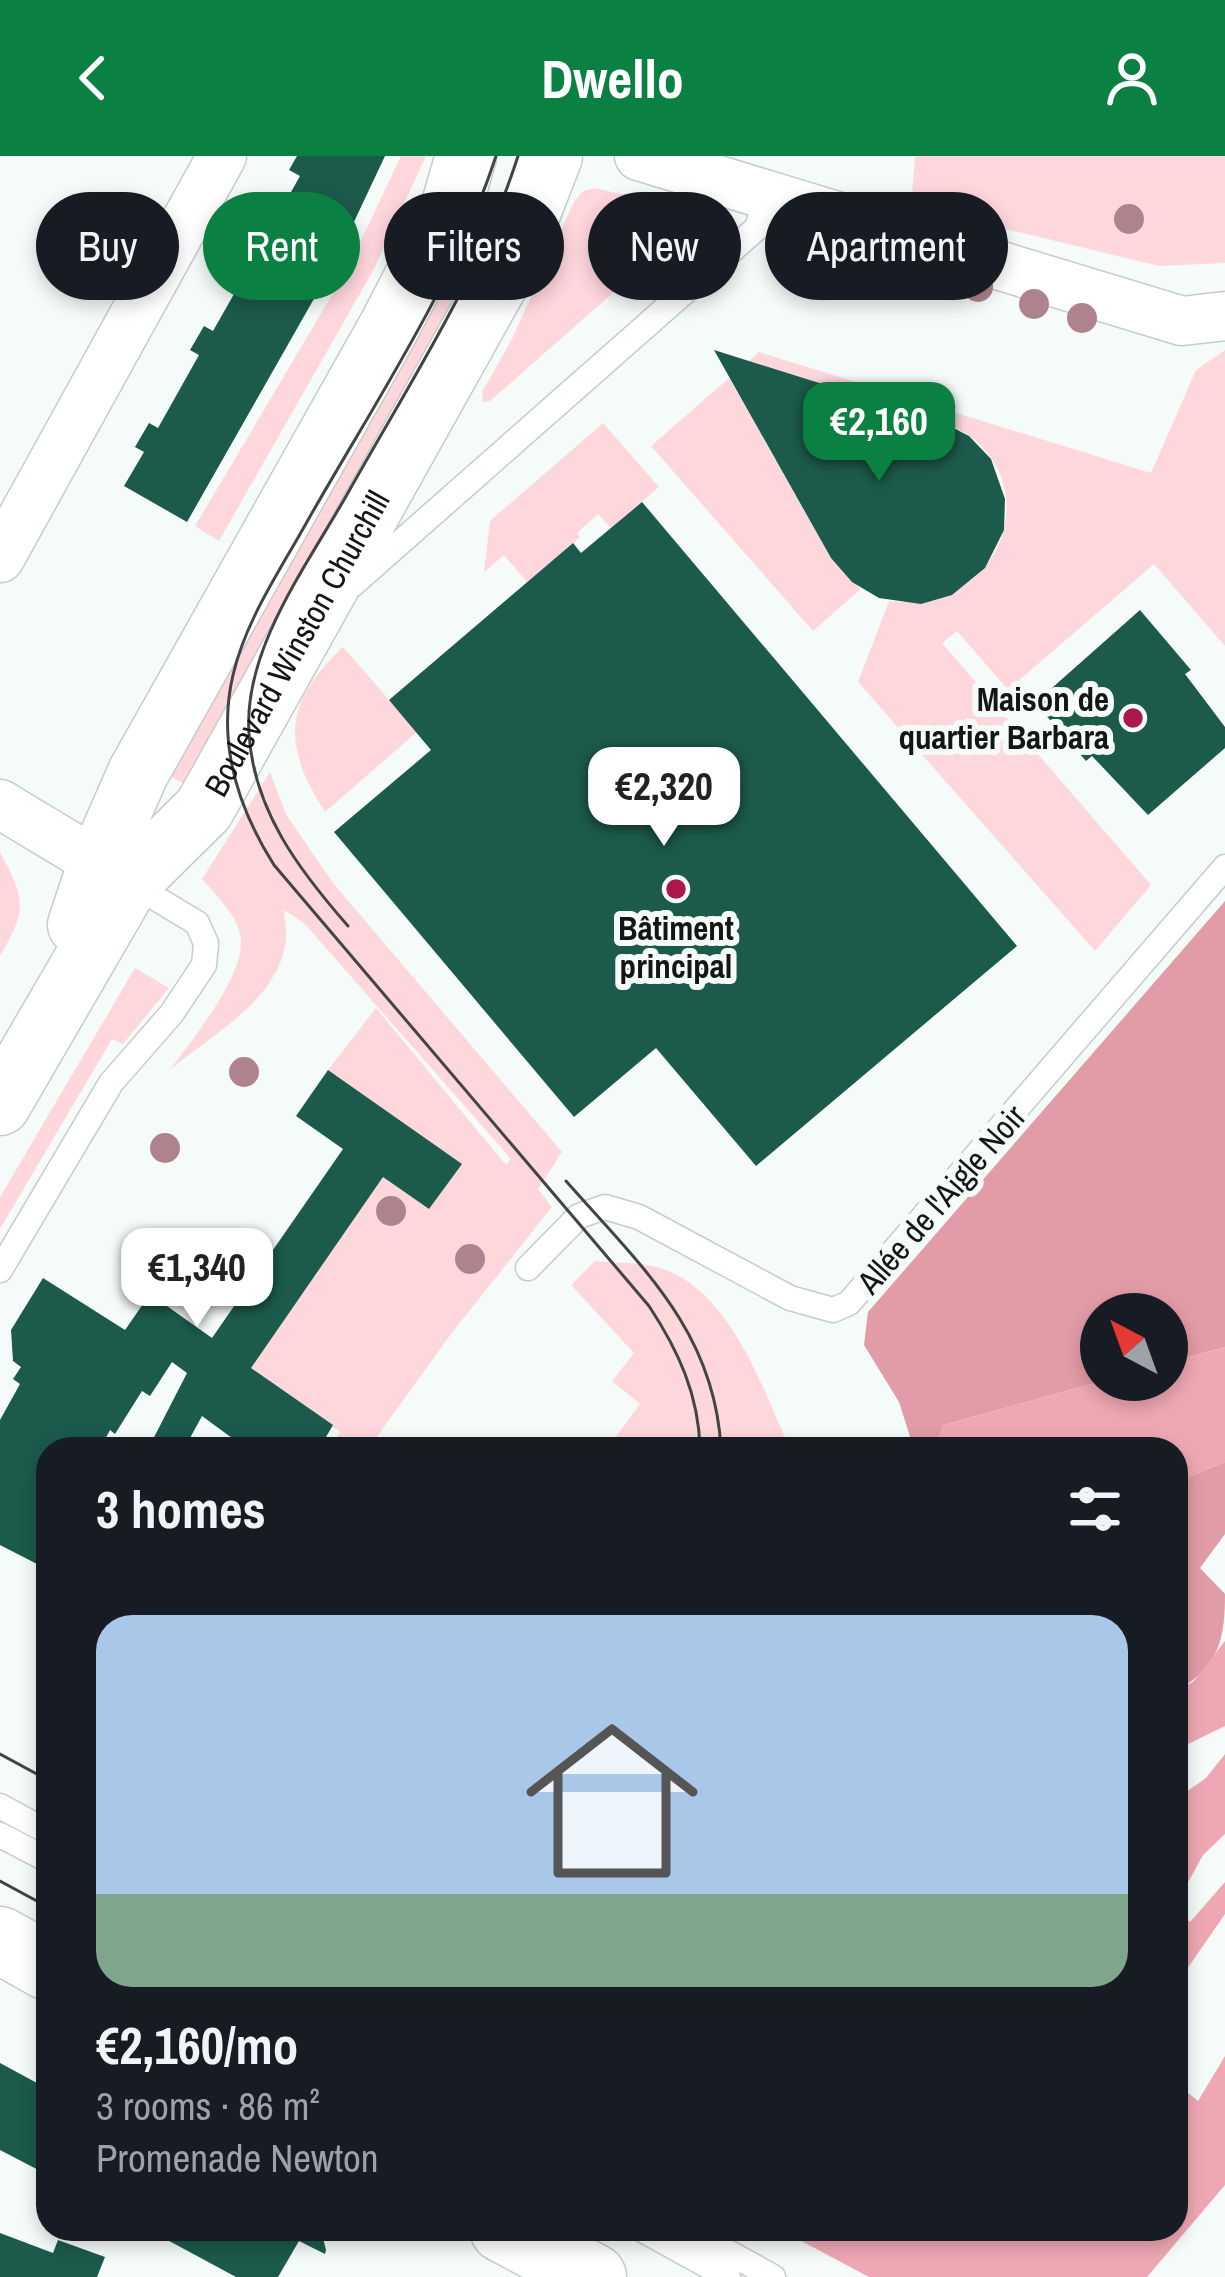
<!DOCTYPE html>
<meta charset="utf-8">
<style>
body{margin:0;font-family:"Archivo Narrow",sans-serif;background:#20242c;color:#f1f3f6;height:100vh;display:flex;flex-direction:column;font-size:45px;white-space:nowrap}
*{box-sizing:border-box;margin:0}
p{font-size:39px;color:#9ea1a6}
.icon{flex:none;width:66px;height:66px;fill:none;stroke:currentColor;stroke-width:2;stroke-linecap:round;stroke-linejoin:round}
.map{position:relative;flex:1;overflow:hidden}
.panel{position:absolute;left:36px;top:1281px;width:1152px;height:804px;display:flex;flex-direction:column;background:#171b24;border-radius:36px;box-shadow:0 6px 18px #0003}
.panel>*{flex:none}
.top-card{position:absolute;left:36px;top:36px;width:1155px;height:108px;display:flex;gap:24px}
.needle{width:78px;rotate:319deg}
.fabs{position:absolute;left:1080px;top:1137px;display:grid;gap:24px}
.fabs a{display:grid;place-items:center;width:108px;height:108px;border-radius:50%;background:#171b24;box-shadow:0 6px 18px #0003;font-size:60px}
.price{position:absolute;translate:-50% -102px;padding:0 27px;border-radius:24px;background:#fff;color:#222;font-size:39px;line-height:78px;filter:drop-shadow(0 3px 6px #0008)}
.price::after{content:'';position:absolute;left:50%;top:72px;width:36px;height:27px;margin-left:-18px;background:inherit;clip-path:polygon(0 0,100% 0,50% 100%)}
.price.active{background:#0b8043;color:#fff}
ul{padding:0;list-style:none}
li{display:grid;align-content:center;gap:24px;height:636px;padding:0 60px}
li span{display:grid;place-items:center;height:372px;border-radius:36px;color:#555}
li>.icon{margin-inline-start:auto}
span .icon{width:216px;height:216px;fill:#fffc;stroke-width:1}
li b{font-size:51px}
h2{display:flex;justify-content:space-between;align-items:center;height:144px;padding:0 60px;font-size:51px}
.pill{padding:0 42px;border-radius:54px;background:#171b24;box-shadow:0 6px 18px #0003;font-size:42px;line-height:108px}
.pill.active{background:#0b8043;color:#fff}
header{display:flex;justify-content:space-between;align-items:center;height:156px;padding:0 60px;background:#0b8043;color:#fff;font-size:54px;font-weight:800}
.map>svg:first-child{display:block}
.green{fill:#fed7dd}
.forest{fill:#e29ca7}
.water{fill:#efa8b3}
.pier{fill:#f5fbf9}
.building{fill:#1c5a4b}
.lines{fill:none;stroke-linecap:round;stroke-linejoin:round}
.service-casing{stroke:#c6ccca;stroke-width:27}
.minor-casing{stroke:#c6ccca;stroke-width:51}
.tertiary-casing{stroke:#c6ccca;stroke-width:63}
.secondary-casing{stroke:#c6ccca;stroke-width:69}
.service{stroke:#fff;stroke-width:24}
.minor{stroke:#fff;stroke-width:48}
.tertiary{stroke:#fff;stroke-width:60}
.secondary{stroke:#fff;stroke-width:66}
.tram{stroke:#424544;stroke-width:3}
.tree{fill:#ae838e}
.poi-dot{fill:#ab184a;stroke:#f5fbf9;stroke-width:4.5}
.labels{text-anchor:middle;stroke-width:12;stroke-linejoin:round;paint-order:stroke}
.street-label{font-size:33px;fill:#141615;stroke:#f5fbf9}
.poi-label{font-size:33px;font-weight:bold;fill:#141615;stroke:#f5fbf9;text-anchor:end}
</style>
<header><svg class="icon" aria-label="back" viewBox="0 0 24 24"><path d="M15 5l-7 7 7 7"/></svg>Dwello<svg class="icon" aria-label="person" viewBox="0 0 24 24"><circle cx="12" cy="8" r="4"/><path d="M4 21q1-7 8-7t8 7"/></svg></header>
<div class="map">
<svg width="1225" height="2121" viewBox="0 0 1225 2121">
<rect width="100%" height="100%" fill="#f5fbf9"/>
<g class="green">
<polygon points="401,0 426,0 374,113 219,385 195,370 348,112"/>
<polygon points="915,0 1225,0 1225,107 1159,110 911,50"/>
<polygon points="595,32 672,50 679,79 490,245 483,246 482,236 512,183 574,46 583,35"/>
<polygon points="470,49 515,68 200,636 160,615"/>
<path d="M 1225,194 L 1225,490 L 1154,408 L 1008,534 L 957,475 L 942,487 L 1151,729 L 1095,795 L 858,526 L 889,445 C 1006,459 1052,318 951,269 L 749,205 L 759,196 L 1151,317 L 1196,214 Z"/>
<polygon points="729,222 831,402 861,433 813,475 651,290"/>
<polygon points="603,267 659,331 611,372 598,358 577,377 580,381 527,426 504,399 484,416 490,365"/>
<path d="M 343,491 L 417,576 L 325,656 C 282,589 283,547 343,491 Z"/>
<path d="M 270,616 L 286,658 L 333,727 L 562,996 L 538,1033 L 552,1051 L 451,1178 L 368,1293 L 330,1293 L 340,1276 L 251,1212 L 383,1021 L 429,1053 L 461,1008 L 328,914 L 376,852 L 506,1009 L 511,1003 L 304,767 L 284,754 C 284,762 287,773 286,782 C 281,843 212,878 170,914 C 192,883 249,816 240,778 C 236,758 215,738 202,723 Z"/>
<path d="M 0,696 C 26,745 27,753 0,800 Z"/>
<polygon points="135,812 169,832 123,888 112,883 0,1073 0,1041"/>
<path d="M 595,1105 C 614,1107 634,1106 652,1110 C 728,1126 762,1231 790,1293 L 607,1293 L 640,1248 L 612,1225 L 634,1197 L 571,1129 Z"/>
</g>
<g class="forest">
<polygon points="1225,745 1225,1191 1167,1207 1167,1158 1101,1158 1101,1224 1106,1224 944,1269 934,1293 914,1293 899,1246 864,1189 868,1156"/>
<path d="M 1225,1306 L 1225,1378 L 1200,1412 L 1225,1438 C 1225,1483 1219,1511 1176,1535 L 1176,1326 Z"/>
</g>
<g class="water">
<polygon points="1225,1191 1225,1306 1176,1326 1176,1293 934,1293 944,1269 1106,1224 1167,1224 1167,1207"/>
<polygon points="1225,1485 1225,1570 1176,1594 1176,1535 1193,1526"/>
<polygon points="1225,1598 1225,1678 1203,1699 1176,1748 1176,1643 1206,1622"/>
<polygon points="1225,1726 1225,1758 1176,1829 1176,1754 1190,1766"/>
<polygon points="1225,1900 1225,2029 1147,2121 679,2121 693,2073 1176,2073 1176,1927 1198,1945"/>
</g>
<polygon class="pier" points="687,2073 779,2073 869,2121 672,2121 692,2088"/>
<g class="building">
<polygon points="297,0 385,0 336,104 187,366 124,330 144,296 135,291 149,267 158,272 199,199 190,194 204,170 213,175 255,101 246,96 260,72 268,77 300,20 289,14"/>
<polygon points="69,110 85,116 76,135 62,129"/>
<polygon points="714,194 940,265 969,280 991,303 1005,343 1004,374 985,412 952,439 921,448 879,442 852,426 831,402"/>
<polygon points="642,346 1017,790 756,1010 656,892 574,961 334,676 431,594 389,544 573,387 581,397"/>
<polygon points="1140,454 1191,514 1185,518 1225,571 1225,592 1148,659 1092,600 1086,605 1035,547"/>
<polygon points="328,914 462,1008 429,1053 383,1021 251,1212 333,1269 319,1293 247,1293 202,1260 184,1293 148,1293 187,1217 172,1206 150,1240 142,1235 115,1278 110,1274 100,1293 48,1293 48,1389 37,1408 0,1389 0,1264 20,1228 13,1223 21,1211 13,1205 11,1174 43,1122 125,1174 150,1138 212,1182 343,993 296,960"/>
<polygon points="0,1907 48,1933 48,2019 0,1994"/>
<polygon points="147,2073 306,2073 323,2082 326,2094 325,2098 299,2085 278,2121 236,2121"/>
<polygon points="0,2077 53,2097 58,2084 105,2101 97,2121 0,2121"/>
</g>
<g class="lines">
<g class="service-casing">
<g id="service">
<polyline points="352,429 757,72 767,41"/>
<polyline points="528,1112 579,1060 605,1051 639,1061 790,1142 833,1154 849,1147 1225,711"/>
<polyline points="0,1114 111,927 172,857 204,809 206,787 197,767 132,728"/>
<polyline points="0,1650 48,1676"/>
<polyline points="0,1679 48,1704"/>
<polyline points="641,2073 728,2121"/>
<polyline points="686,2073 773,2121"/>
</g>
</g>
<g class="minor-casing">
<g id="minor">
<polyline points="639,0 1182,165 1225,160"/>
<polyline points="0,402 222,0"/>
<polyline points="0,648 126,724"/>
</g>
</g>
<g class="tertiary-casing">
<g id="tertiary">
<polyline points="78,769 99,706 138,617 388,173 451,52 466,0"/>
<path id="s1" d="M 0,949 L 129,727 L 204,653 L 514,98 L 552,0"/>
</g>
</g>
<g class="secondary-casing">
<g id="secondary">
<polyline points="0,1784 48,1811"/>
<polyline points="503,2073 593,2121"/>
</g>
</g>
<use href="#service" class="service"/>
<use href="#minor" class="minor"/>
<use href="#tertiary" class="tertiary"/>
<use href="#secondary" class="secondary"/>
<g class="tram">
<path d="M 496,0 C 454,129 375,246 308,364 C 281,413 246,463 233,519 C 217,587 238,652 274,709 L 649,1150 C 678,1194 699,1239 700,1293"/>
<path d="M 348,770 C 299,714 254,655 249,578 C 243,492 309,407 349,335 C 410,226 480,120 518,0"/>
<path d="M 566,1025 C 640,1109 715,1175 721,1293"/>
<polyline points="0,1598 48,1624"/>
<polyline points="0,1725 48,1751"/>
</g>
</g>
<g class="tree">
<circle cx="1129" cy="63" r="15"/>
<circle cx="852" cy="93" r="15"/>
<circle cx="899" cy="107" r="15"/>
<circle cx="934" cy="118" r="15"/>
<circle cx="978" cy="131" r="15"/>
<circle cx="1034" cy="148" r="15"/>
<circle cx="1082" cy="162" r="15"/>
<circle cx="244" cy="916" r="15"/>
<circle cx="165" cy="992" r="15"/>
<circle cx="391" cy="1055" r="15"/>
<circle cx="470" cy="1103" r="15"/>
</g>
<g class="poi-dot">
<circle cx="1133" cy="562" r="12"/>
<circle cx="676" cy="733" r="12"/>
</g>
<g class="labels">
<g class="street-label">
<text dy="12" stroke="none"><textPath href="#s1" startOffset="552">Boulevard Winston Churchill</textPath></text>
<text transform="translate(941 1043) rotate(-49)" y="12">Allée de l'Aigle Noir</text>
</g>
<g class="poi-label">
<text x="1109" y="555">Maison de<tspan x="1109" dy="38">quartier Barbara</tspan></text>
<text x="676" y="784" text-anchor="middle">Bâtiment<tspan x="676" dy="38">principal</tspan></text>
</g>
</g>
</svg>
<div class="fabs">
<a><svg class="needle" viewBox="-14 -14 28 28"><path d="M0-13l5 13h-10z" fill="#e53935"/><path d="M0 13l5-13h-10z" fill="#9ea1a6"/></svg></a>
</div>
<b class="price active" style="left:879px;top:328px">€2,160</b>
<b class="price" style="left:664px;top:693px">€2,320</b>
<b class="price" style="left:197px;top:1174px">€1,340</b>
<div class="top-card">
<a class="pill">Buy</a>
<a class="pill active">Rent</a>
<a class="pill">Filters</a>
<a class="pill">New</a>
<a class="pill">Apartment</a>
</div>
<section class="panel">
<h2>3 homes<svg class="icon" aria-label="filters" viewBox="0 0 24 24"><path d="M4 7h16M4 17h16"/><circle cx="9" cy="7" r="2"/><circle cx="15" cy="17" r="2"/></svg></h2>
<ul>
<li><span style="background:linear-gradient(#a9c7e8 75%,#7fa58c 0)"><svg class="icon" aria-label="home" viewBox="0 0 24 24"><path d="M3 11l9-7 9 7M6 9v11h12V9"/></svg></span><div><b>€2,160/mo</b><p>3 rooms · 86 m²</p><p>Promenade Newton</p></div></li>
</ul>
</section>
</div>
